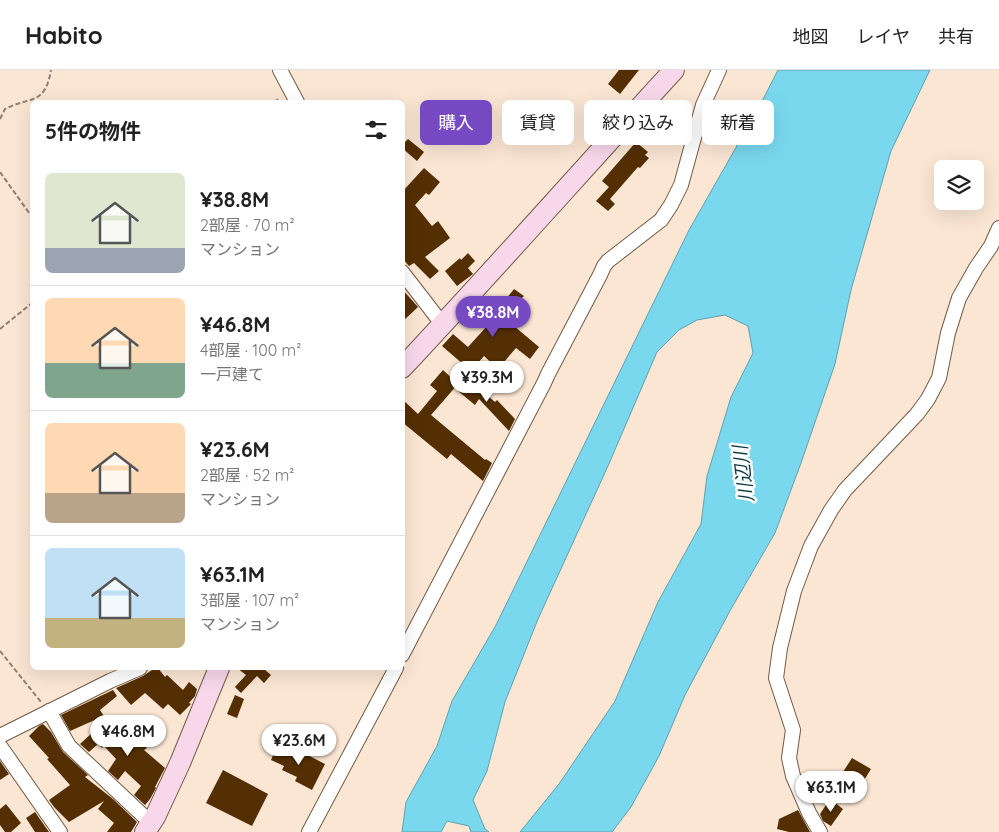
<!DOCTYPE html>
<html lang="ja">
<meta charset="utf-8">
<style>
body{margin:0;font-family:Quicksand,"Noto Sans JP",sans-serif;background:#f2f2f2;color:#222;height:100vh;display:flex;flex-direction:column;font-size:19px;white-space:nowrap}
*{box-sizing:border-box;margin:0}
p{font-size:16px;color:#767676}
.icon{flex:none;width:28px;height:28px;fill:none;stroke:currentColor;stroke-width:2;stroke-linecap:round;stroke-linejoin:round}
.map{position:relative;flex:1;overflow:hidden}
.side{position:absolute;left:30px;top:30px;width:375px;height:570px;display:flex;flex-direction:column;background:#fff;border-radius:8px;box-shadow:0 5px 20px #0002}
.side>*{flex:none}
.hud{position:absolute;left:420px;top:30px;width:475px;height:45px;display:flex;gap:10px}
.buttons{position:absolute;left:934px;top:90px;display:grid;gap:10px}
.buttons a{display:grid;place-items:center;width:50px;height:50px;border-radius:8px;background:#fff;box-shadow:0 5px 20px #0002;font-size:25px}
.price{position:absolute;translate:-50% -42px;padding:0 11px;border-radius:18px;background:#fff;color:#222;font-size:16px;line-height:32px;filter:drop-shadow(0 1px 2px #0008)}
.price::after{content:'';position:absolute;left:50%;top:30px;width:15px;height:11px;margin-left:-8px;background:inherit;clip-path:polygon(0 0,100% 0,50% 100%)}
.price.current{background:#774ac3;color:#fff}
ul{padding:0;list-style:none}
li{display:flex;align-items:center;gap:15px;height:125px;padding:0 15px}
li+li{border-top:1px solid #e0e0e0}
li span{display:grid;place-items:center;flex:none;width:140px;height:100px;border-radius:8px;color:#555}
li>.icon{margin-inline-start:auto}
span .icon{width:60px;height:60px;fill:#fffc;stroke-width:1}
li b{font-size:21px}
h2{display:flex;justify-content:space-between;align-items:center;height:60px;padding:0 15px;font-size:21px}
.chip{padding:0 18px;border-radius:8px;background:#fff;box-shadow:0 5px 20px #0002;font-size:18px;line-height:45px}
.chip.current{background:#774ac3;color:#fff}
header{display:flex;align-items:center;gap:30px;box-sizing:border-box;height:70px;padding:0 25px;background:#fff;border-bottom:1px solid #e0e0e0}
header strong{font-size:24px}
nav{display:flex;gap:28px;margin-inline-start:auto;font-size:18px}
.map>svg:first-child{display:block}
.water{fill:#79d8ee;stroke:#61a0ad}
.building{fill:#542f03}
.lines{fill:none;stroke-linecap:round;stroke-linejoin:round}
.street-casing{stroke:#715b47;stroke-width:16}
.secondary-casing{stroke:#715b47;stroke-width:22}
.path{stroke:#908174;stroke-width:2;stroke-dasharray:5 2.5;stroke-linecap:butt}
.street{stroke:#fff;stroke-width:14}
.secondary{stroke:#f8d7eb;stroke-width:20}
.labels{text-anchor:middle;stroke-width:5;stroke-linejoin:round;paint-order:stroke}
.water-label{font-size:19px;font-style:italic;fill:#0c3a44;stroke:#fff}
</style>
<header>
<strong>Habito</strong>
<nav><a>地図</a><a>レイヤ</a><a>共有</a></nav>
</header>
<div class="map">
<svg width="999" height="762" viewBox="0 0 999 762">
<rect width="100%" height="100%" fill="#fbe6d4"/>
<polygon class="water" points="778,0 930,0 891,81 851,220 835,294 801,393 775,463 731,539 685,625 659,686 631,737 612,762 520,762 559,714 615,631 658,532 701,454 707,406 731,327 753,283 748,256 725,245 697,250 679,260 657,282 608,396 538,549 505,632 487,701 473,730 485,759 489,762 471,762 469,756 447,751 441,762 402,762 406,732 437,676 452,631 496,555 689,160 759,37"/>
<g class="building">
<polygon points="619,0 639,0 620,24 608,14"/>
<polygon points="408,69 424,82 417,91 402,78 402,75"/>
<polygon points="636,72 648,82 645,85 649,88 640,98 638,97 610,129 615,134 608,141 596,131 609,117 602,111"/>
<polygon points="424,98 440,112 429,125 426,123 415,135 432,156 438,151 450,168 425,187 439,201 430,209 414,193 409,196 402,188 402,122"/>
<polygon points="468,183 475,191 468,198 473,204 457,216 445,201 460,188 461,190"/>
<polygon points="402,219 418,237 402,252"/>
<polygon points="514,219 524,226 502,246 539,277 530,289 516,278 498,299 484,286 471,301 442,276 453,264 468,277 487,256 479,247 498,230 502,234"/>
<polygon points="443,300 458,314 431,345 485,390 486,389 492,393 483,411 451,384 447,389 402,352 402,329 418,344 437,321 430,315"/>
<polygon points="468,309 495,332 497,330 515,349 509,361 479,329 475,335 458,321"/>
<polygon points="155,598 158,598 165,607 167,605 183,620 189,612 197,619 195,626 189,633 191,634 180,645 168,634 163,639 145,623 131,635 116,618 143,606"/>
<polygon points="237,598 265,598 264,599 271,605 264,613 257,606 241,623 235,617 246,605"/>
<polygon points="113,620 117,626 100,640 104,646 70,661 61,645"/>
<polygon points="235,625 244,629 237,648 227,644"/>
<polygon points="107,649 113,658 114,657 115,658 121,652 147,678 144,680 165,698 155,717 156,718 150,729 145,735 134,725 141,716 125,701 118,710 108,701 116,689 104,676 102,678 98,674 89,682 80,674"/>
<polygon points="43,654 51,662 63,682 88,705 85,707 113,729 137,752 131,762 107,762 114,753 98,739 104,731 69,752 54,737 49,730 70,715 47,689 49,688 29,666 39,656"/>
<polygon points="278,674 292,681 294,678 325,694 312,720 295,711 297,707 282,700 284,696 271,690"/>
<polygon points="852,688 871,699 863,712 855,706 852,712 841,705"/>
<polygon points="0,691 9,704 0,710"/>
<polygon points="223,700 268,724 252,756 206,733"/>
<polygon points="830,729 843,739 831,756 823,751 820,744"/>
<polygon points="6,734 21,753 11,762 5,762 0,755 0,739"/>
<polygon points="798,740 810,762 789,762 777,759 779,749"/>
<polygon points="35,742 49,762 35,762 26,748"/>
</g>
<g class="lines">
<g class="street-casing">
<g id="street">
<polyline points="280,0 297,32"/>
<polyline points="402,202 443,255"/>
<polyline points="402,585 544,313 548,304 600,205 604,196 608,191 661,150 671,135 681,115 703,35 719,0"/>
<polyline points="49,641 69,676 151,753"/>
<polyline points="0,666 110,611 140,598"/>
<polyline points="0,676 60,762"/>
<polyline points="309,762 396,598"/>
<polyline points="820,762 809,743 793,706 789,688 793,660 776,608 780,578 794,521 811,476 831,440 845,420 917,344 928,329 939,308 948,263 959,228 976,198 991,176 999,158"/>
</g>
</g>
<g class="secondary-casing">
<g id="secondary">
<path d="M 402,298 C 494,200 583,99 674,0"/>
<polyline points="145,762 155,747 180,693 219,598"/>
</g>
</g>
<g class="path">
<polyline points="274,32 280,28"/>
<path d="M 0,49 L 5,39 C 30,26 45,36 51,0"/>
<polyline points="0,102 32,147"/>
<polyline points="0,259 32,233"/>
<polyline points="0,581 41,632"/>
</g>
<use href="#street" class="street"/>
<use href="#secondary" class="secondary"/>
</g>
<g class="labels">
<g class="water-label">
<text transform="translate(743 404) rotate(-97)" y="7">川辺川</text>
</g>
</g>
</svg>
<div class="buttons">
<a><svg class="icon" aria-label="layers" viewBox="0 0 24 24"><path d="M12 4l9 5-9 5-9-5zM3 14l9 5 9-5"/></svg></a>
</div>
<b class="price current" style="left:493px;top:268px">¥38.8M</b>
<b class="price" style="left:487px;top:333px">¥39.3M</b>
<b class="price" style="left:128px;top:687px">¥46.8M</b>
<b class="price" style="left:299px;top:696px">¥23.6M</b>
<b class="price" style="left:831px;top:743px">¥63.1M</b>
<div class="hud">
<a class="chip current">購入</a>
<a class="chip">賃貸</a>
<a class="chip">絞り込み</a>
<a class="chip">新着</a>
</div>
<section class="side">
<h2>5件の物件<svg class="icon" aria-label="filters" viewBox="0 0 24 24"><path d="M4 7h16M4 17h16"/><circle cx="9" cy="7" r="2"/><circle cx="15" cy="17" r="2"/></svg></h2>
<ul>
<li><span style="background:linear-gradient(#dfe7d0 75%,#9aa5b1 0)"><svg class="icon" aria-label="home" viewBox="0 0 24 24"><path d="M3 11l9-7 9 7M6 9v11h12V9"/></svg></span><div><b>¥38.8M</b><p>2部屋 · 70 m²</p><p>マンション</p></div></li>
<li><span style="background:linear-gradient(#ffd9b3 65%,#7fa58c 0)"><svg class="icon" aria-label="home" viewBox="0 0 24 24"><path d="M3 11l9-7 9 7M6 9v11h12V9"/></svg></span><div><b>¥46.8M</b><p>4部屋 · 100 m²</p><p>一戸建て</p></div></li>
<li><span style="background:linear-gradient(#ffd9b3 70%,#b9a48a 0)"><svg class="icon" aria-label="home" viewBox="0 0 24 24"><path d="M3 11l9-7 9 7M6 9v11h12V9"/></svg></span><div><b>¥23.6M</b><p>2部屋 · 52 m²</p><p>マンション</p></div></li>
<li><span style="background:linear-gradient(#bfe0f5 70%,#c2b280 0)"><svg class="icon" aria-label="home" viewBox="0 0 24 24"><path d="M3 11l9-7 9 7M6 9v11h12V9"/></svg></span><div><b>¥63.1M</b><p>3部屋 · 107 m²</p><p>マンション</p></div></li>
</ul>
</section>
</div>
